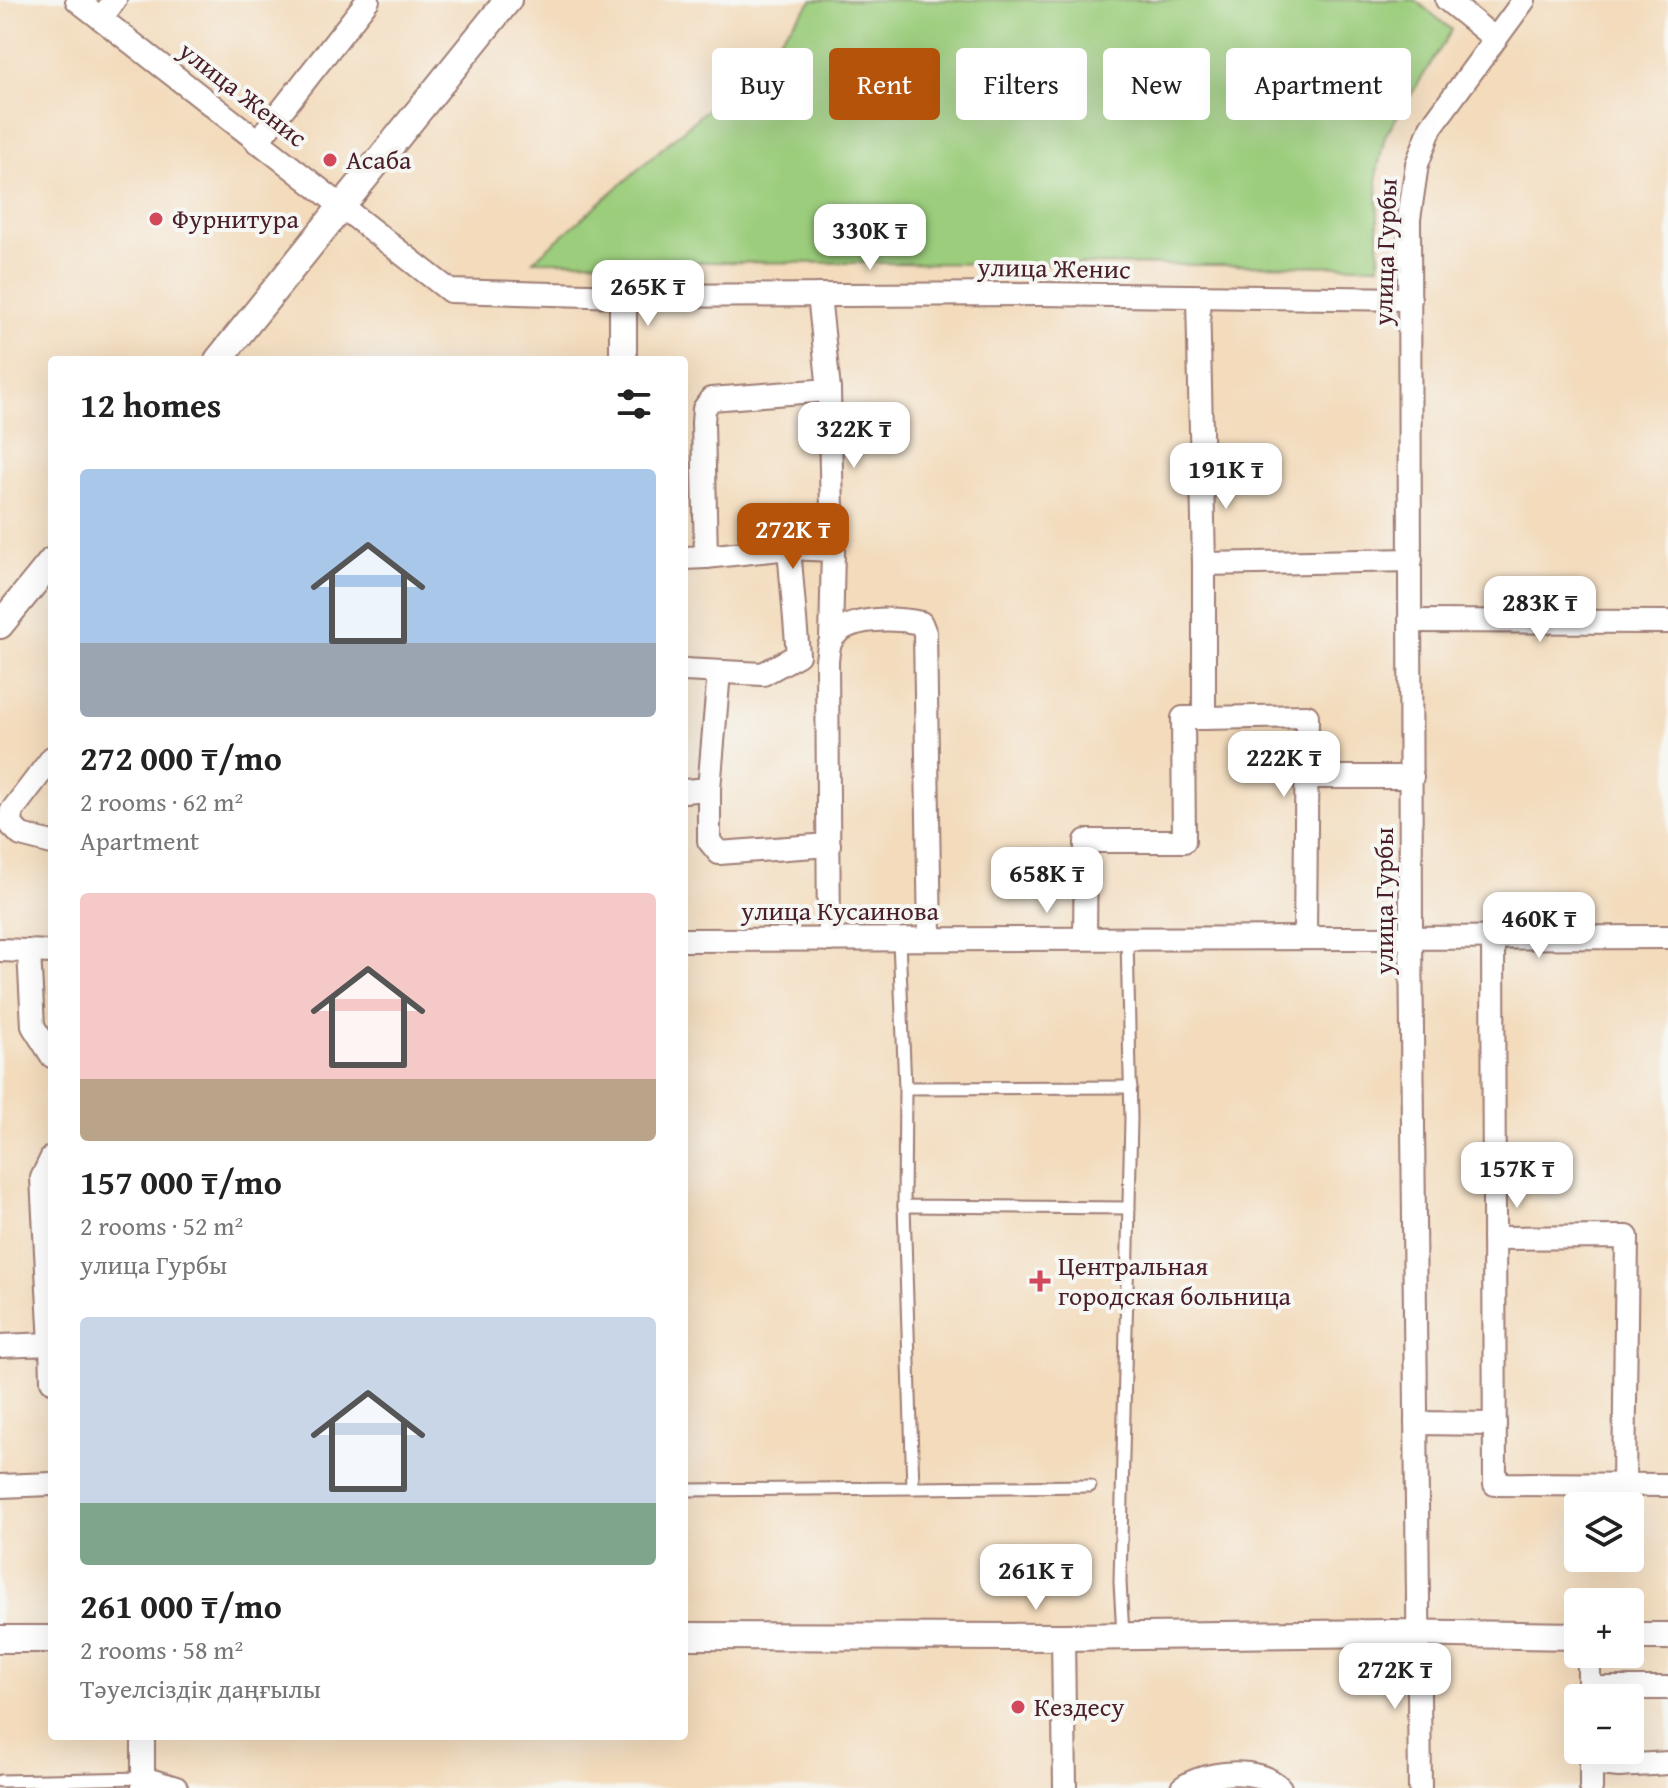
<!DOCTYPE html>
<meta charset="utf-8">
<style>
body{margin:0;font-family:"Gentium Book Plus",serif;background:#f2f2f2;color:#222;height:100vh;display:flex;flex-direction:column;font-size:30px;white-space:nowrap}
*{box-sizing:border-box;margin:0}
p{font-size:26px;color:#767676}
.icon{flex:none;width:44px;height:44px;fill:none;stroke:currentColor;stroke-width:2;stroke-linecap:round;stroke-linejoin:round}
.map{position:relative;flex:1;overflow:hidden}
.details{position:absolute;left:48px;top:356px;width:640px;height:1384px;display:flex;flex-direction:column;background:#fff;border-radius:8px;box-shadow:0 8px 32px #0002}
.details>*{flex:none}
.banner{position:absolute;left:712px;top:48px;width:760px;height:72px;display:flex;gap:16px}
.tools{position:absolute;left:1564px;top:1492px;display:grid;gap:16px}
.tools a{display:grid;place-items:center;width:80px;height:80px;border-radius:8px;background:#fff;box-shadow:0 8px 32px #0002;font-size:40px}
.price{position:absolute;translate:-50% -68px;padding:0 18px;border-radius:16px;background:#fff;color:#222;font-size:26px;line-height:52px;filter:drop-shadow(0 2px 4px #0008)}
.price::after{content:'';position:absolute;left:50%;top:48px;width:24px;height:18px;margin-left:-12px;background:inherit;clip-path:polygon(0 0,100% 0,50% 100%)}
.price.selected{background:#b45309;color:#fff}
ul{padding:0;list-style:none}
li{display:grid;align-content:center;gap:16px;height:424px;padding:0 32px}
li span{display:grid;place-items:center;height:248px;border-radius:8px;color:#555}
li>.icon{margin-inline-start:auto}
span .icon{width:144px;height:144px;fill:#fffc;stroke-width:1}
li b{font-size:34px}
h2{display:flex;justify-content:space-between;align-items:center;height:96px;padding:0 32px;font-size:34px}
.chip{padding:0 28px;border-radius:8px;background:#fff;box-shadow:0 8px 32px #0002;font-size:28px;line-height:72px}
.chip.selected{background:#b45309;color:#fff}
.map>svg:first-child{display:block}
.green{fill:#9bcd7c;stroke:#727654;stroke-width:2}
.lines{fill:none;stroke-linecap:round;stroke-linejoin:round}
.service-casing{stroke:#9e7d74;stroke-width:15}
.minor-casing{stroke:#9e7d74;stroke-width:26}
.tertiary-casing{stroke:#9e7d74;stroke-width:30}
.service{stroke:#fff;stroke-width:11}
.minor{stroke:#fff;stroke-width:22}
.tertiary{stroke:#fff;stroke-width:26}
.poi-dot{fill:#d1495b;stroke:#f6f6f2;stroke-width:3}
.labels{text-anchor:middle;stroke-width:8;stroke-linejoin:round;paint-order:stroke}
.street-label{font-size:26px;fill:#4a1f2b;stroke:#f6f6f2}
.poi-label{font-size:26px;fill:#4a1f2b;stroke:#f6f6f2;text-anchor:start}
</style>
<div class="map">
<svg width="1668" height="1788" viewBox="0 0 1668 1788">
<rect width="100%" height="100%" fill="#f6f6f2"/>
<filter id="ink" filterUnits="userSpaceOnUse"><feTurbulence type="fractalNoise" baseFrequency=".0125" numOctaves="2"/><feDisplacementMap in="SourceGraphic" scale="16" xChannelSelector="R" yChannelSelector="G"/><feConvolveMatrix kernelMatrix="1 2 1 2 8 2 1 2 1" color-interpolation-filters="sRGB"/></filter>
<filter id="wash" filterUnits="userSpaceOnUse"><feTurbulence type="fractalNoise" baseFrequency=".006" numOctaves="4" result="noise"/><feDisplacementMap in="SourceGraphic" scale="32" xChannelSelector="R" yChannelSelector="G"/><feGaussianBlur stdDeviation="1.8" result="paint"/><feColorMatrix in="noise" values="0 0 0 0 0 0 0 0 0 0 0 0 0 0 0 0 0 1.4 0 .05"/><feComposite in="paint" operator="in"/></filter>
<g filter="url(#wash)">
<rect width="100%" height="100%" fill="#f3dbbc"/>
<polygon class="green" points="813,0 1415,0 1452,30 1385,136 1377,172 1379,266 533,261 752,70"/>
</g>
<g filter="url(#ink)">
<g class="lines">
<g class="service-casing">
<g id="service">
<polyline points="899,940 905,1088 904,1206 1129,1208"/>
<polyline points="905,1088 1131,1087"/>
<polyline points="913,1488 1090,1486"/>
<polyline points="684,1490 913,1488 904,1206"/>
<polyline points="1123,1635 1120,1582 1131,1119 1127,938"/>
<polyline points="0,1781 143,1778"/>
</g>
</g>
<g class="minor-casing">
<g id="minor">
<polyline points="77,0 450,291 623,296 1040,294 1410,299"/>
<polyline points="1447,0 1494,38"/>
<polyline points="101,18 115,0"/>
<polyline points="257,142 368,0"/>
<polyline points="1198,298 1204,564 1411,560"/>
<polyline points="829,390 833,550"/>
<polyline points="706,557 789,548 833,550 831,641"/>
<polyline points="684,558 706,557 703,423 704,409 711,399 829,390 819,295"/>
<polyline points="1412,621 1668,622"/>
<polyline points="684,670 763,674 798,655 789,548"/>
<polyline points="719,672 709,789 709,841 719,853 829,845"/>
<polyline points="1204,718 1307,716 1305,936"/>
<polyline points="52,758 11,812 12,826 21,835 52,843"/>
<polyline points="1307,777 1412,777"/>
<polyline points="684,791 709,789"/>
<polyline points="1493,937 1495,1484 1668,1485"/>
<polyline points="1085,938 1086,841 1184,841 1183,718 1204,718 1204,564"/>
<polyline points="684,940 1668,937"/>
<path d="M 829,940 L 827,660 C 828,655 828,646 831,641 C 844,615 897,618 921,623 L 925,633 L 930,939"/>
<polyline points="0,950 52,952"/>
<polyline points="29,952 33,1026 52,1056"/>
<polyline points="1494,1238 1627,1237 1624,1485"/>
<polyline points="51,1344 42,1178 52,1157"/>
<polyline points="0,1346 51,1344 52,1381"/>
<polyline points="1416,1423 1495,1424"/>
<polyline points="0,1486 52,1484"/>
<polyline points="1063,1637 1065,1788"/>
<polyline points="1589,1654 1589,1698"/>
<polyline points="1589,1688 1668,1688"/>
<polyline points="143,1736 143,1788"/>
<polyline points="1591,1763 1619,1766 1668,1763"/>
<polyline points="143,1778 176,1788"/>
<path d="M 1182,1788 C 1204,1771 1260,1766 1280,1788"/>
<polyline points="1420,1788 1411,936 1409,219 1417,164 1431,127 1524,0"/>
<polyline points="1591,1788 1591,1751"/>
</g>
</g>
<g class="tertiary-casing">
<g id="tertiary">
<polyline points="218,360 508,0"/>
<polyline points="623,360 623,296"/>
<polyline points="0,625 52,561"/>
<polyline points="684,1636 1063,1637 1389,1633 1578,1636"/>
<polyline points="1630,1636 1668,1636"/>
<polyline points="0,1639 52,1639"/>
</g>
</g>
<use href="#service" class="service"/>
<use href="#minor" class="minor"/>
<use href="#tertiary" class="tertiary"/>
</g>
</g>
<g class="poi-dot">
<circle cx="330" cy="160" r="8"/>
<circle cx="156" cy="219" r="8"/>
<path d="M1036 1269h8v8h8v8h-8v8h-8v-8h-8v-8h8z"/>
<circle cx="1018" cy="1707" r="8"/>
</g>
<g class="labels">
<g class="street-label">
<text transform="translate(243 94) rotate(38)" y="9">улица Женис</text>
<text transform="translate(1385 252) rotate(-88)" y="9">улица Гурбы</text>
<text transform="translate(1054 268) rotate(1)" y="9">улица Женис</text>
<text transform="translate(1384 901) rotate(-90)" y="9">улица Гурбы</text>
<text x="840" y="920">улица Кусаинова</text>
</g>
<g class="poi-label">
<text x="346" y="169">Асаба</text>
<text x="172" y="228">Фурнитура</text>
<text x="1058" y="1275">Центральная<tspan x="1058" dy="30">городская больница</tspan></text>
<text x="1034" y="1716">Кездесу</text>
</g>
</g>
</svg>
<div class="tools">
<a><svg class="icon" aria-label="layers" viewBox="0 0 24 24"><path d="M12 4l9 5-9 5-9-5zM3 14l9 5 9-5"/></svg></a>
<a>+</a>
<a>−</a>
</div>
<b class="price" style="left:870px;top:272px">330K ₸</b>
<b class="price" style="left:648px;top:328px">265K ₸</b>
<b class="price" style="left:854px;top:470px">322K ₸</b>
<b class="price" style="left:1226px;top:511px">191K ₸</b>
<b class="price selected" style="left:793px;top:571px">272K ₸</b>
<b class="price" style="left:1540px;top:644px">283K ₸</b>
<b class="price" style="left:1284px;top:799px">222K ₸</b>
<b class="price" style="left:1047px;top:915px">658K ₸</b>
<b class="price" style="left:1539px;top:960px">460K ₸</b>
<b class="price" style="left:1517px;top:1210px">157K ₸</b>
<b class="price" style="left:1036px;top:1612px">261K ₸</b>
<b class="price" style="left:1395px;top:1711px">272K ₸</b>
<div class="banner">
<a class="chip">Buy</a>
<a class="chip selected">Rent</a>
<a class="chip">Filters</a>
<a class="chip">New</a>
<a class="chip">Apartment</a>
</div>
<section class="details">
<h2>12 homes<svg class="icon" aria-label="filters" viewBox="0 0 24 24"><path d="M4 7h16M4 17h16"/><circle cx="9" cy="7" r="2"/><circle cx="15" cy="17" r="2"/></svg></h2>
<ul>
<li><span style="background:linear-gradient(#a9c7e8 70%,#9aa5b1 0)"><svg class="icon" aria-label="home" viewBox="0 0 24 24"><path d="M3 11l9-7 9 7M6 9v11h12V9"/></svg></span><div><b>272 000 ₸/mo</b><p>2 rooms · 62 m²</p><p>Apartment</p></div></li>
<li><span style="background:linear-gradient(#f6c9c9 75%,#b9a48a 0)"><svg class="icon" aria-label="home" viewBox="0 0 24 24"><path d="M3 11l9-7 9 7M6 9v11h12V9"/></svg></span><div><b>157 000 ₸/mo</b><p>2 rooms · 52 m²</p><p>улица Гурбы</p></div></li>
<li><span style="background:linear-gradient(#c9d6e8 75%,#7fa58c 0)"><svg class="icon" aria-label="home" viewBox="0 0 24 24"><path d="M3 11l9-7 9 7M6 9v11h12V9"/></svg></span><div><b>261 000 ₸/mo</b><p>2 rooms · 58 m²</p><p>Тәуелсіздік даңғылы</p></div></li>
</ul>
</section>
</div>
